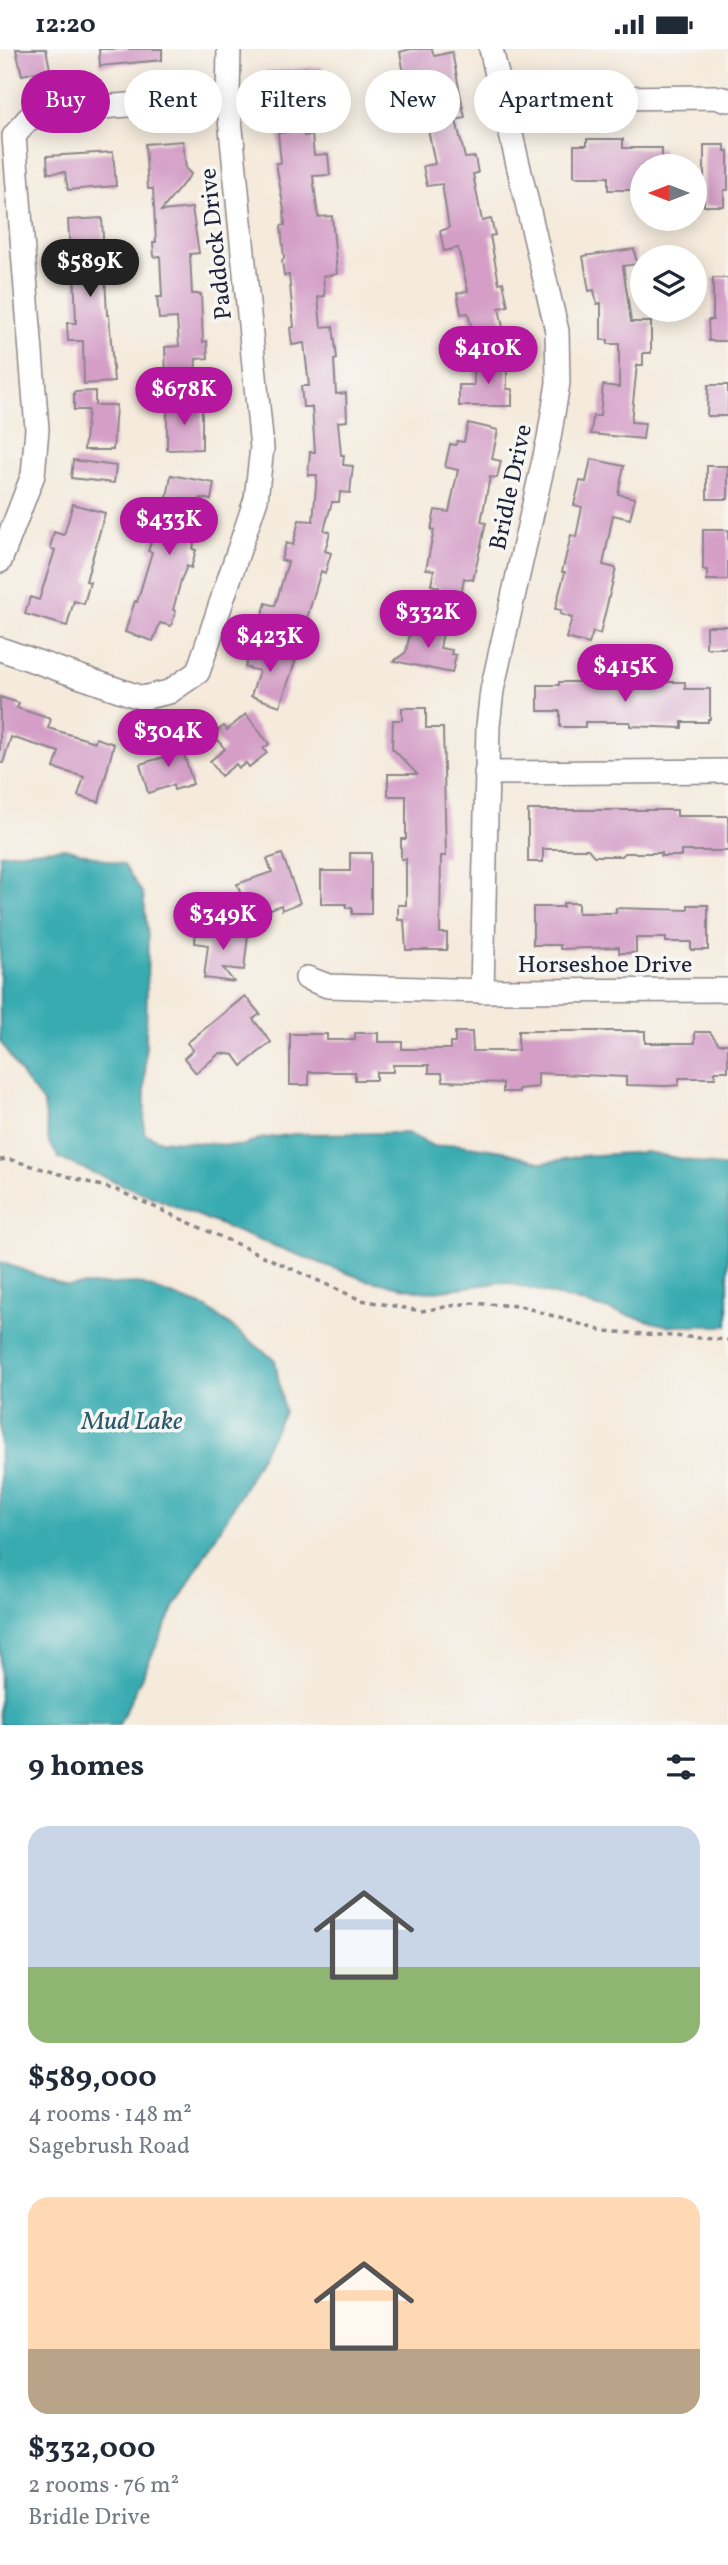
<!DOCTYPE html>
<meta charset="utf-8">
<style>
body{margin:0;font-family:Vollkorn,serif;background:#f6f6f7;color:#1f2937;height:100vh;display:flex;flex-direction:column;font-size:26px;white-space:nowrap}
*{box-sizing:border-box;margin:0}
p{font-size:23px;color:#747a83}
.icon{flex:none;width:38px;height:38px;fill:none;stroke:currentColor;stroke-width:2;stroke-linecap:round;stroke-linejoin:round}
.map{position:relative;height:1676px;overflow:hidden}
.panel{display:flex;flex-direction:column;background:#fff;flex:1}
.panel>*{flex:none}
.hud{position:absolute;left:21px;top:21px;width:686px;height:63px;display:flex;gap:14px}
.needle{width:46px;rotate:270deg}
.controls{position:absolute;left:630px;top:105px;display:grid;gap:14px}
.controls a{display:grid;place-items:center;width:77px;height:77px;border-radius:50%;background:#fff;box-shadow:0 4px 18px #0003;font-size:35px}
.price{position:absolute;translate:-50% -60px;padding:0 16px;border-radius:24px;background:#b5179e;color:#fff;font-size:23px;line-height:46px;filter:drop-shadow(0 2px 4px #0008)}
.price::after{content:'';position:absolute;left:50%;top:42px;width:21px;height:16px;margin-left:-10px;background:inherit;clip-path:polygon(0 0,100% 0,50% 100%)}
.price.current{background:#222;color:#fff}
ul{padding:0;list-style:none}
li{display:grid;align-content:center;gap:14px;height:371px;padding:0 28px}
li span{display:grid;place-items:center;height:217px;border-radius:21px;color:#555}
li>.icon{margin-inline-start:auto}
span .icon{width:126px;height:126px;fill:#fffc;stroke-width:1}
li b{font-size:30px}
h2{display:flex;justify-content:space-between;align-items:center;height:84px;padding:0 28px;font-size:30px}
.pill{padding:0 24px;border-radius:32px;background:#fff;box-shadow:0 4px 18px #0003;font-size:24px;line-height:63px}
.pill.current{background:#b5179e;color:#fff}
.status{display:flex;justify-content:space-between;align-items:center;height:49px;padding:0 35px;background:#fff;direction:ltr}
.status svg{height:19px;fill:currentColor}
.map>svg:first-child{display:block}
.water{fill:#38abb1;stroke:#2d6676;stroke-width:2}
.building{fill:#d49ec7}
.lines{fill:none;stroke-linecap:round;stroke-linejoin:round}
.minor-casing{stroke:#8c868b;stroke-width:26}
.path{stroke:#8c868b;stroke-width:3.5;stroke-dasharray:5 5;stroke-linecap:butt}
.minor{stroke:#fff;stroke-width:23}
.labels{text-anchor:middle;stroke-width:7;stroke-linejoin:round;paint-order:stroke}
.street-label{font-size:24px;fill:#22223b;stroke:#f6f6f2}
.water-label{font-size:26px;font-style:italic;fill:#2b596a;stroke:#f6f6f2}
</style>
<div class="status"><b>12:20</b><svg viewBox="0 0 49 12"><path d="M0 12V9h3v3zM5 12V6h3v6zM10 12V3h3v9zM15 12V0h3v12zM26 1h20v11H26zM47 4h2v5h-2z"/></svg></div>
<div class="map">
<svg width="728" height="1676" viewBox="0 0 728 1676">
<rect width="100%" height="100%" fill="#f6f6f2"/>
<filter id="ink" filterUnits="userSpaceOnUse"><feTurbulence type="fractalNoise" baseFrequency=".0143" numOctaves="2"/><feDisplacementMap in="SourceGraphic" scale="14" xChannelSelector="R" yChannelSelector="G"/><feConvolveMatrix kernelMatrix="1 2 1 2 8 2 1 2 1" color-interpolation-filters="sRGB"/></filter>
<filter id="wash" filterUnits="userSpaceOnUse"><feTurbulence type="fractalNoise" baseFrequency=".00686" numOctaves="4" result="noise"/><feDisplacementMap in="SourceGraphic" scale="28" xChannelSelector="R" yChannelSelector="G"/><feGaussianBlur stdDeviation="1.57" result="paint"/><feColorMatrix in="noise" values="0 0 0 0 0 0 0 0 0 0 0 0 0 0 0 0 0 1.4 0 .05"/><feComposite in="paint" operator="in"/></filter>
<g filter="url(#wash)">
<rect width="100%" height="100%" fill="#f5eadb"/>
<g class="water">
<polygon points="65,799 124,816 143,845 148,887 144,1084 158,1091 241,1097 259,1090 295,1085 407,1084 435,1098 454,1095 503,1102 543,1114 581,1107 646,1103 728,1119 728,1277 668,1277 505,1233 427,1243 366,1231 250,1188 60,1110 49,1094 44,1055 25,1031 0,992 0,805"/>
<polygon points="0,1213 67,1237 138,1234 207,1259 275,1311 284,1363 242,1443 175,1557 119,1676 0,1676"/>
</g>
<g id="blocks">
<g class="building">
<polygon points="16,0 46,0 50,20 22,26"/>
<polygon points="99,0 162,0 162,11 100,17"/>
<polygon points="411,0 432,0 434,7 452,3 465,69 456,71 465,109 475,108 478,124 473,125 482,172 491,170 495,186 490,187 499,234 503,233 508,257 499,259 504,283 474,289 468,264 461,265 457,244 468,242 458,199 444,202 440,182 449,179 442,135 427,137 423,117 435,115 427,75 418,77 414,56 441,50 405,30 400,3"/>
<polygon points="312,18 322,18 325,43 315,44 317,55 290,59 287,38 267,41 265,23"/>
<polygon points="304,81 304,87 312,86 314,106 328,105 330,126 313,127 318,168 332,167 337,225 323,227 325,247 318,248 321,278 333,277 337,310 334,311 336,345 346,344 347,372 338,373 341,406 344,406 343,416 353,417 350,444 340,443 339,453 332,453 324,481 330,483 325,502 331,504 325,524 321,522 303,583 261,570 266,554 275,557 288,513 281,511 286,494 293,496 299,471 313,472 317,426 308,426 310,403 315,403 312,358 303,358 301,337 309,337 304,294 292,296 290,279 294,278 289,226 284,227 282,211 284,210 281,177 285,176 284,161 276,114 281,114 278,84"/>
<polygon points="587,90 623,90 623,99 662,99 662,117 642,117 642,141 608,141 608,128 574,128 574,96 587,96"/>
<polygon points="183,92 186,120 191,125 161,162 192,159 199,204 190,205 192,245 201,245 203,293 207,292 208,309 196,310 195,329 166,331 165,298 179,297 177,269 159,270 157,248 162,248 160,207 154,208 153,193 156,193 153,140 148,140 145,95"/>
<polygon points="704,96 725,96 725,102 728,102 728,141 724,141 724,157 704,157"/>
<polygon points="113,103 116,137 68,141 65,123 48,124 47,107"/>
<polygon points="102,169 107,266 109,266 114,333 84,335 83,292 68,292 67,274 76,274 74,220 62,221 60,204 70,203 68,171"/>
<polygon points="634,200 637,215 623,217 631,273 651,273 651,304 643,304 643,316 637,316 631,373 645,374 643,390 591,385 593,367 600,367 603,336 619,338 619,295 608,295 608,291 601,291 601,254 597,255 594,241 589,242 583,207"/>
<polygon points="713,229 728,229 728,292 709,292 708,271 713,271"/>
<polygon points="478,310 507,310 507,340 512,340 512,357 459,357 459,336 474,336 474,317 479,317"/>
<polygon points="708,336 728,336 728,367 707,367"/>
<polygon points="95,342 95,356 116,356 113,401 84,401 88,361 74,361 74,343"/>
<polygon points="167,356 202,356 202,400 167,401"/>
<polygon points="468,374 498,381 492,410 501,412 497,429 490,428 481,473 486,474 473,531 464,529 460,554 437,549 439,538 431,536 434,521 426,520 434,481 431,481 435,461 449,463 458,421 445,418 450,395 456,396 457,392 464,393"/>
<polygon points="591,410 624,417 618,445 635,449 630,470 613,466 603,516 616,519 600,585 593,583 589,595 566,589 572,569 560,565 561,561 555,560 565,523 562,523 571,486 576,488 582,458 574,456 580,432 586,433"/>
<polygon points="73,411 116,417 114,434 71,429"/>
<rect x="707" y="417" width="21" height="33"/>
<polygon points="171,426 214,434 211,451 201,449 193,500 196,501 191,519 187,517 181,531 173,561 176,562 171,577 160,574 153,592 125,583 135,552 137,553 152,503 148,502 153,488 160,490"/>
<polygon points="73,455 105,464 86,532 90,533 84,555 74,552 67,577 25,565 30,548 39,551 55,501 50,499 54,483 64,486"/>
<polygon points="703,481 728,481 728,531 707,531 707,521 703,521"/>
<polygon points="421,573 444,578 440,599 452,601 451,605 456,606 452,624 394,612 406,603 410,584 418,586"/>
<rect x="706" y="577" width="22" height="22"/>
<polygon points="253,596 296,610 280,657 251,647 259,622 245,618"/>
<polygon points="600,629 615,629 615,635 624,635 624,637 664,637 664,633 685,633 685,640 710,640 710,670 708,670 708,673 682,673 682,679 630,677 630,673 585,673 585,678 560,678 560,662 538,662 538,636 559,636 559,633 600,633"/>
<polygon points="0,648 19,654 17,659 51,670 48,679 95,693 96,689 114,695 99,753 78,747 84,728 54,719 59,703 11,688 3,714 0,714"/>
<polygon points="402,659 426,659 426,679 443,679 446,807 441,807 440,884 447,884 447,901 406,901 404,871 398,871 398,856 406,856 406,810 401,810 401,790 406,790 406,747 388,747 388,725 417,725 392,699 393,671 402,671"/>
<polygon points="246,665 269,695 263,700 267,704 249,718 246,714 239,719 236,715 221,727 210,712 225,700 213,685 224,677 227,681"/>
<polygon points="179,689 193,735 174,741 173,736 148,744 140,715 164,708 160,695"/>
<polygon points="528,761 677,761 677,767 728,767 728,802 681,802 681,807 661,807 661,804 625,804 622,807 594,807 588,800 543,800 543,813 528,813"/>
<polygon points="350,804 371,804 371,865 352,865 352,859 346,859 346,855 321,855 321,822 350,822"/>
<polygon points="282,805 300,854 282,861 281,856 249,868 237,835 272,823 267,810"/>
<polygon points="563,854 578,854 578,864 616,864 616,859 688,861 688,856 708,856 708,901 691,901 691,893 666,893 666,889 636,889 636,904 619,904 619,898 560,900 560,896 533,896 533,858 563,858"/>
<polygon points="196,879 248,885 244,921 223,919 234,933 204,929 208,896 195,894"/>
<polygon points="245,947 260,965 253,970 271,993 242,1017 234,1006 220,1004 196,1024 184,1009 193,1001 187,994"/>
<polygon points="518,982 645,982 645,994 695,994 695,983 710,983 719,995 728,995 728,1022 715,1022 715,1029 679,1029 679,1036 667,1037 626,1036 626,1028 538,1024 538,1038 519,1040 519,1043 503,1043 503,1034 443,1032 442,1024 429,1024 429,1016 393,1016 393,1023 376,1023 376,1031 355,1031 355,1023 309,1023 309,1036 290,1036 290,985 327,985 327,991 355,991 355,984 378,984 378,993 402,993 402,1000 450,1000 450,994 455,994 455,983 472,983 473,1002 512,1002 518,1001"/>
</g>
</g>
</g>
<g filter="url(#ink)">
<use href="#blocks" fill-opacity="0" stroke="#8c868b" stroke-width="2"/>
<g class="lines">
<g class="minor-casing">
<g id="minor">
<polyline points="502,50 714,48 728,51"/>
<polyline points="0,512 33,426 37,380 14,87 28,70 58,61 228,49"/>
<polyline points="0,600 142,649 169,643 198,623 256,450 262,399 228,49 229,0"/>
<polyline points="486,724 728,722"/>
<polyline points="307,929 328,937 482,942 728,941"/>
<polyline points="482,942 488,677 492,641 549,389 558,334 557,282 491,0"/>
</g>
</g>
<polyline class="path" points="0,1111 8,1110 119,1142 361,1251 421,1262 469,1254 520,1257 603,1282 728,1291"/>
<use href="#minor" class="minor"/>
</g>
</g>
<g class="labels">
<g class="street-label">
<text transform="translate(215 195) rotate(-96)" y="8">Paddock Drive</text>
<text transform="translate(510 438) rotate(-78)" y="8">Bridle Drive</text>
<text x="605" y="923">Horseshoe Drive</text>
</g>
<g class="water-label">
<text x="132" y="1380">Mud Lake</text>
</g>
</g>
</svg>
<div class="controls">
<a><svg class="needle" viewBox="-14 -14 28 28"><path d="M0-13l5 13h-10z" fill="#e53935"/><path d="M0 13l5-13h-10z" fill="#747a83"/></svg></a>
<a><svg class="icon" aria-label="layers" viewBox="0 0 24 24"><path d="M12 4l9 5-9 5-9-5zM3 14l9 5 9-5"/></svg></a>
</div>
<b class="price current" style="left:90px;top:250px">$589K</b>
<b class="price" style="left:488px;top:337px">$410K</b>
<b class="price" style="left:184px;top:378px">$678K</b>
<b class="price" style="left:169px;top:508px">$433K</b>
<b class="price" style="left:428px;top:601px">$332K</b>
<b class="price" style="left:270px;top:625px">$423K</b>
<b class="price" style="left:625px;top:655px">$415K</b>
<b class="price" style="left:168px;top:720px">$304K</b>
<b class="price" style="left:223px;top:903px">$349K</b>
<div class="hud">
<a class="pill current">Buy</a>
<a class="pill">Rent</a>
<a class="pill">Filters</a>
<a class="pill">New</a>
<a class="pill">Apartment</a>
</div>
</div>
<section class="panel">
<h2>9 homes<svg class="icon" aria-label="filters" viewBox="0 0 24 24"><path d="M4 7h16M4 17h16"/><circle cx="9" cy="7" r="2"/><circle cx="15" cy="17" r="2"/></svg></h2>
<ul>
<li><span style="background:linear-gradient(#c9d6e8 65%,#8fb573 0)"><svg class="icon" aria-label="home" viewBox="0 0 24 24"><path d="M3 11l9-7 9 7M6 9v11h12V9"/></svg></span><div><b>$589,000</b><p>4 rooms · 148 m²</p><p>Sagebrush Road</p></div></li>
<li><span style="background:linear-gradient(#ffd9b3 70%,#b9a48a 0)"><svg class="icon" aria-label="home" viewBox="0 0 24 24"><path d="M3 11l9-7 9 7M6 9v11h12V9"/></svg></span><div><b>$332,000</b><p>2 rooms · 76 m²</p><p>Bridle Drive</p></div></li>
</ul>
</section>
